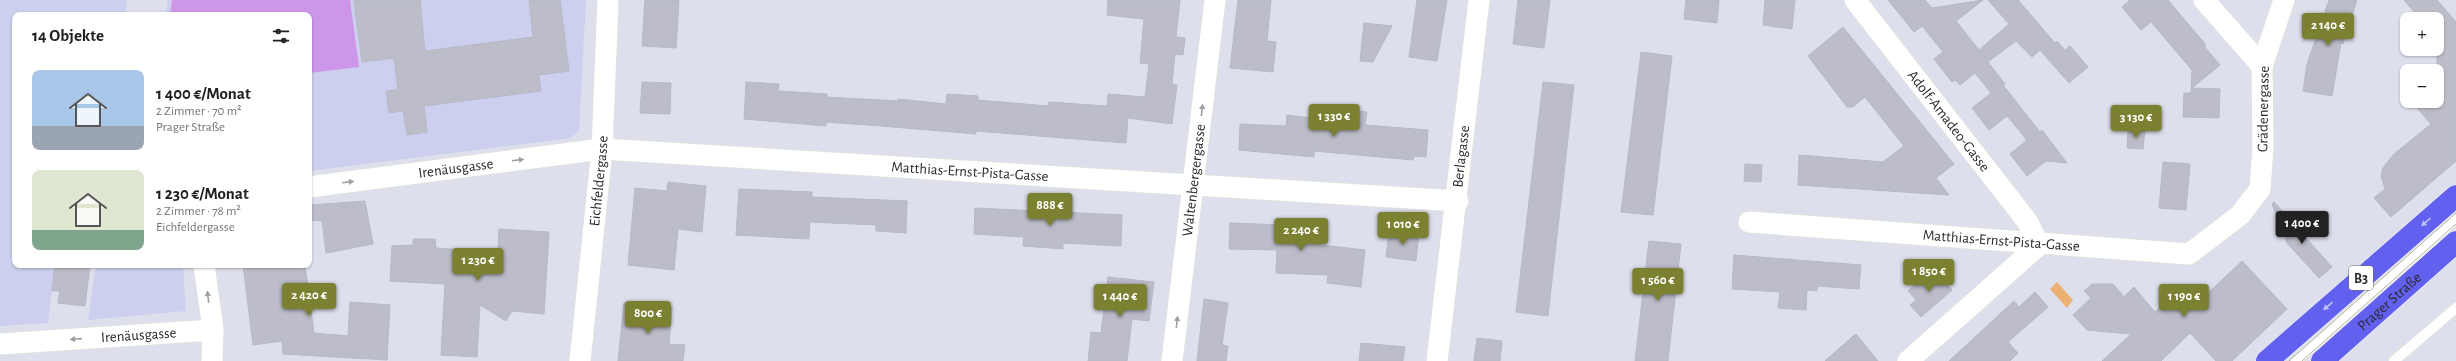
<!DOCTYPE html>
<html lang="de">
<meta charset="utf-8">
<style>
body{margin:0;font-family:"Alegreya Sans",sans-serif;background:#f2f2f2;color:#202124;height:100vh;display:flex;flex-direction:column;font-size:15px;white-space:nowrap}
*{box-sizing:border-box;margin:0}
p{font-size:13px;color:#757577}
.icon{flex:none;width:22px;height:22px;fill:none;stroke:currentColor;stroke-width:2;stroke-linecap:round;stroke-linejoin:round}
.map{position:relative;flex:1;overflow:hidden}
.side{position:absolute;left:12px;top:12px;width:300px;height:256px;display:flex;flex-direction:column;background:#fff;border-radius:8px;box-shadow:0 1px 3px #0004}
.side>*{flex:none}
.fabs{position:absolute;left:2400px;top:12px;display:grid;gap:8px}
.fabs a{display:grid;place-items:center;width:44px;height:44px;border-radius:8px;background:#fff;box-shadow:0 1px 3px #0004;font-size:20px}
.price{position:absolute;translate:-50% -34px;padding:0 9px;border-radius:4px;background:#7b8131;color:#fff;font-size:13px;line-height:26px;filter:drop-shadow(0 1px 2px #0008)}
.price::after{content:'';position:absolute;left:50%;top:24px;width:12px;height:9px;margin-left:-6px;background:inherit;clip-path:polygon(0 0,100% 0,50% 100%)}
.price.active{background:#222;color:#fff}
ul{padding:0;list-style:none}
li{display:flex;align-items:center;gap:12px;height:100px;padding:0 20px}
li span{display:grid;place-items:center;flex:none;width:112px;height:80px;border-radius:8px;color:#555}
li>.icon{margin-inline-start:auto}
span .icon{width:48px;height:48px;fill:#fffc;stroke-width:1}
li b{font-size:17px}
h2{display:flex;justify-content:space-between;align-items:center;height:48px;padding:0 20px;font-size:17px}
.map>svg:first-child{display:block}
.education{fill:#cccfed}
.pitch{fill:#ce96e9}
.water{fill:#ecb172}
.building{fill:#bcbdc8;stroke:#b6b8c7}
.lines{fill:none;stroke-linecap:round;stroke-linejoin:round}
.lane-casing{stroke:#e2e3d2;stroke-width:11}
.street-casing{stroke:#e2e3d2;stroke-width:22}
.primary-casing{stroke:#fff;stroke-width:23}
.lane{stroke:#fff;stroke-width:10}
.street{stroke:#fff;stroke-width:21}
.primary{stroke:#6260ee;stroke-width:22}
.tram{stroke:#b2b4a0;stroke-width:1}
.oneway{fill:#9f9f9f}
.oneway2{fill:#c0bff8}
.labels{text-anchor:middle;stroke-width:3.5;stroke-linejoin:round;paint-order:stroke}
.shield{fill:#fff;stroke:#6a6a6a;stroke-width:1}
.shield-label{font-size:14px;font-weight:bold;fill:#2a2a2a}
.street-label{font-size:15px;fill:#2a2a2a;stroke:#fff}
</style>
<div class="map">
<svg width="2456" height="361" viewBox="0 0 2456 361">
<rect width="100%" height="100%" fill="#dde0ec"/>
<g class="education">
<polygon points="0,0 127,0 125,15 15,15 15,265 55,265 48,323 0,326"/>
<polygon points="168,0 586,0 579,131 571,138 309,171 309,15 166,15"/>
<polygon points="96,265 183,265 186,311 88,320"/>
</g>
<polygon class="pitch" points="172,0 350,0 359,67 309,73 309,15 170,15"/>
<polygon class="water" points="2057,282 2073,300 2067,308 2050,289"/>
<g class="building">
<polygon points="354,0 420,0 425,51 533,37 529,0 560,0 569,71 539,75 541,91 424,106 427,132 407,135 403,111 389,113 386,91 398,90 394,58 362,62"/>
<polygon points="645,0 679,0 676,48 642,46"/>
<polygon points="1108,0 1180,0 1176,37 1185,38 1183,55 1175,54 1172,84 1177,85 1172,124 1128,118 1126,143 976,131 976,134 881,126 826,122 826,126 744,119 746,82 779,84 778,91 827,94 827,97 898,101 898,99 946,104 947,94 978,96 978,100 1048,106 1049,102 1107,106 1108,94 1145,97 1149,64 1140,63 1144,19 1107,15"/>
<polygon points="1238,0 1271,0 1267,41 1276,42 1273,72 1230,68"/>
<polygon points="1417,0 1447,0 1437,61 1409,57"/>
<polygon points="1518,0 1550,0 1544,48 1513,44"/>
<polygon points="1686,0 1719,0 1717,23 1684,19"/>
<polygon points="1765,0 1795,0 1792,29 1763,25"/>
<polygon points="1888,0 1925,0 1932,8 1983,0 1956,21 1979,50 2009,24 1988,0 2018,0 2055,43 2057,41 2065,50 2070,46 2088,67 2069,83 2040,50 2032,57 2016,41 1988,62 2005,84 2003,85 2040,132 2042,130 2067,163 2046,161 2027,176 2010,154 2027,140 2007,116 1989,130 1972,108 1991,93 1975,73 1960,85 1955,80 1952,82 1934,59 1943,52 1922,26 1914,32"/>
<polygon points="2130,0 2168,0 2206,45 2204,46 2220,65 2192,88 2220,89 2219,118 2183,117 2184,93 2191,93 2192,70 2151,22 2141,30 2122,7"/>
<polygon points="2329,0 2357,0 2343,44 2341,43 2332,96 2303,91 2307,64"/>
<polygon points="2404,0 2437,0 2456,22 2456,161 2391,217 2374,198 2385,189 2381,176 2383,168 2393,155 2431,124 2411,101 2437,101 2437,19 2420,19"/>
<polygon points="1364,23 1392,26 1373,62 1360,61"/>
<polygon points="1843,27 1954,164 1936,178 1949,195 1798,185 1799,155 1883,162 1904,146 1865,97 1853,107 1847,107 1808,56"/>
<polygon points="1641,52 1672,56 1653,215 1621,212"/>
<polygon points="642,82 671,83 670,114 640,113"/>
<polygon points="1543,82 1574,85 1548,316 1516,312"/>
<polygon points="1345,110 1367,112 1365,125 1428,130 1426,157 1414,156 1413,160 1314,151 1314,157 1239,150 1240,124 1286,126 1287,115 1344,122"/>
<polygon points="2128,130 2145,131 2143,149 2127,148"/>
<polygon points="2163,162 2190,164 2186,210 2159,208"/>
<polygon points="1745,164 1762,165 1761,182 1744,181"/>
<polygon points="668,182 706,186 702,232 678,229 674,270 628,265 635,188 667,191"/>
<polygon points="739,189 812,192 812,197 907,201 906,233 876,231 876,225 810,222 809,239 736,235"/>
<polygon points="365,201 373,244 326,253 322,221 310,220 311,205"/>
<polygon points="2274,202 2332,267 2319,278 2287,243 2272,204"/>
<polygon points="975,208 1122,215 1121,246 1063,243 1063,249 1023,246 1024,237 974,234"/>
<polygon points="1230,223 1312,226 1312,244 1365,250 1361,287 1327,283 1328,275 1276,273 1277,250 1229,249"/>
<polygon points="499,229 549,232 544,314 512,311 506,321 480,305 477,357 441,355 445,284 390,281 392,246 413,245 413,239 435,239 436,248 498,252"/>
<polygon points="1389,231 1419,234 1416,261 1386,257"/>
<polygon points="1649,241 1681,244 1668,361 1635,361"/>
<polygon points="1734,255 1861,265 1859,289 1817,286 1817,291 1807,290 1806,310 1778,308 1780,292 1732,289"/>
<polygon points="2242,261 2287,309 2232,361 2216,361 2190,333 2161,361 2102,361 2131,334 2087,330 2073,315 2091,298 2084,291 2092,284 2113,284 2124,297 2134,287 2155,312 2177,292 2206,295"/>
<polygon points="55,265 90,265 85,306 58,303 60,291 52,291"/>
<polygon points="243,265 305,265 314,333 348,336 350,302 390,305 387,360 283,354 282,341 253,345"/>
<polygon points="1933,269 1952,290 1921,317 1910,305 1916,300 1908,291"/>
<polygon points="1108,277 1154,282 1149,321 1132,319 1127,361 1088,361 1091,332 1101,333"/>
<polygon points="2035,292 2048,307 2008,342 2018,353 2010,361 1949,361 2014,301 2019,307"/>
<polygon points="1204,299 1228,303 1222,345 1228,346 1226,361 1197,361"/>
<polygon points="624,303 672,307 669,344 685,345 683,361 618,361"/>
<polygon points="1856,334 1878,361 1825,361 1851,338"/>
<polygon points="1477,338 1502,341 1500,361 1474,361"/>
<polygon points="1361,343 1405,347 1403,361 1359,361"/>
</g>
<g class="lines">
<g class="lane-casing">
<g id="lane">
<polyline points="2296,361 2456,219"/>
<polyline points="2394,361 2456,308"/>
</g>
</g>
<g class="street-casing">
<g id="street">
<path id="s1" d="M 1855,0 L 2027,221 L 2039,245 L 1908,361"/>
<polyline points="2204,0 2262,66"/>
<path id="s2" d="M 309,187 L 602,149 L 1458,201"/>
<path id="s3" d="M 1749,222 L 2189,254 L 2240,215 L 2260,189 L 2263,148 L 2262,66 L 2284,0"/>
<polyline points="204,265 213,330 212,361"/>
<path id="s4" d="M 0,344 L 213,330"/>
<path id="s5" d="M 580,361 L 602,149 L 608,0"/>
<path id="s6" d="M 1172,361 L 1215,0"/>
<path id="s7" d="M 1437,361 L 1479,0"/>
</g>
</g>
<g class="primary-casing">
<g id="primary">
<polyline points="2267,361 2456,196"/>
<path id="s8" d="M 2322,361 L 2456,242"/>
</g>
</g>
<use href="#lane" class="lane"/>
<use href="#street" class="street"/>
<use href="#primary" class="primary"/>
<g class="tram">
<polyline points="2289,361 2456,213"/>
<polyline points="2302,361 2456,224"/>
</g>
</g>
<defs><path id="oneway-solid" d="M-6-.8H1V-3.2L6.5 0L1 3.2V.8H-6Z"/></defs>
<g class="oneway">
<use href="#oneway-solid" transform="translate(1202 110) rotate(-84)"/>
<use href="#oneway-solid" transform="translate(518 160) rotate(-7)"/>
<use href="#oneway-solid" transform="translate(348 182) rotate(-7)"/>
<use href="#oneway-solid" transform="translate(208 297) rotate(-97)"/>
<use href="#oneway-solid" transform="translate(1177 322) rotate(-83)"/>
<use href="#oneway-solid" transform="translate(76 339) rotate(176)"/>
</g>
<g class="oneway2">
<use href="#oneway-solid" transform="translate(2426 222) rotate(139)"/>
<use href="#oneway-solid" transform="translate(2328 306) rotate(139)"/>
</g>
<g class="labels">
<rect class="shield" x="2349" y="266" width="24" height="24" rx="3"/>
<g class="shield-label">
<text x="2361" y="283">B3</text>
</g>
<g class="street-label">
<text transform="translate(2263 109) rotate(-89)" y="5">Grädenergasse</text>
<text dy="5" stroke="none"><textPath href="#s1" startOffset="153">Adolf-Amadeo-Gasse</textPath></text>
<text dy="5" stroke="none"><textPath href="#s7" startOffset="206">Berlagasse</textPath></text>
<text dy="5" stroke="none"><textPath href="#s2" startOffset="148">Irenäusgasse</textPath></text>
<text dy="5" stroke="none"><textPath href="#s2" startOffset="664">Matthias-Ernst-Pista-Gasse</textPath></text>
<text dy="5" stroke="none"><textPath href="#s5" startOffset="181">Eichfeldergasse</textPath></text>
<text dy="5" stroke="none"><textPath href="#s6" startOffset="182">Waltenbergergasse</textPath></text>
<text dy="5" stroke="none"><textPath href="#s3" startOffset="253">Matthias-Ernst-Pista-Gasse</textPath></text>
<text dy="5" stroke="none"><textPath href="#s8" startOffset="90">Prager Straße</textPath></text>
<text dy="5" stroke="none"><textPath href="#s4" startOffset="139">Irenäusgasse</textPath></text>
</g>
</g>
</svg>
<div class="fabs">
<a>+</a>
<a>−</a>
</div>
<b class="price" style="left:2328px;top:47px">2 140 €</b>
<b class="price" style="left:1334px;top:138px">1 330 €</b>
<b class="price" style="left:2136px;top:139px">3 130 €</b>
<b class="price" style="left:1050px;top:227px">888 €</b>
<b class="price active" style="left:2302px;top:245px">1 400 €</b>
<b class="price" style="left:1403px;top:246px">1 010 €</b>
<b class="price" style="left:1301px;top:252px">2 240 €</b>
<b class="price" style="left:478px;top:282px">1 230 €</b>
<b class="price" style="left:1929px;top:293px">1 850 €</b>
<b class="price" style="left:1658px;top:302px">1 560 €</b>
<b class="price" style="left:309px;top:317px">2 420 €</b>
<b class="price" style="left:1120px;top:318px">1 440 €</b>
<b class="price" style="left:2184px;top:318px">1 190 €</b>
<b class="price" style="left:648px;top:335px">800 €</b>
<section class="side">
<h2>14 Objekte<svg class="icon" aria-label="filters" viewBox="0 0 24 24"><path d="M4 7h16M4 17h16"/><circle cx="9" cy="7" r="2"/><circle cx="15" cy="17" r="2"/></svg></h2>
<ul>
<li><span style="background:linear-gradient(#a9c7e8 70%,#9aa5b1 0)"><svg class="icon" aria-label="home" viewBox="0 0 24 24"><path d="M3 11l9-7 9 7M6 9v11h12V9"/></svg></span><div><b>1 400 €/Monat</b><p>2 Zimmer · 70 m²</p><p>Prager Straße</p></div></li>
<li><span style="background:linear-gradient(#dfe7d0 75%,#7fa58c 0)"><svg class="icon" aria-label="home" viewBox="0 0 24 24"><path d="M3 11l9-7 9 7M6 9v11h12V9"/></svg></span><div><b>1 230 €/Monat</b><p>2 Zimmer · 78 m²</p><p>Eichfeldergasse</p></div></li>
</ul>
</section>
</div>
